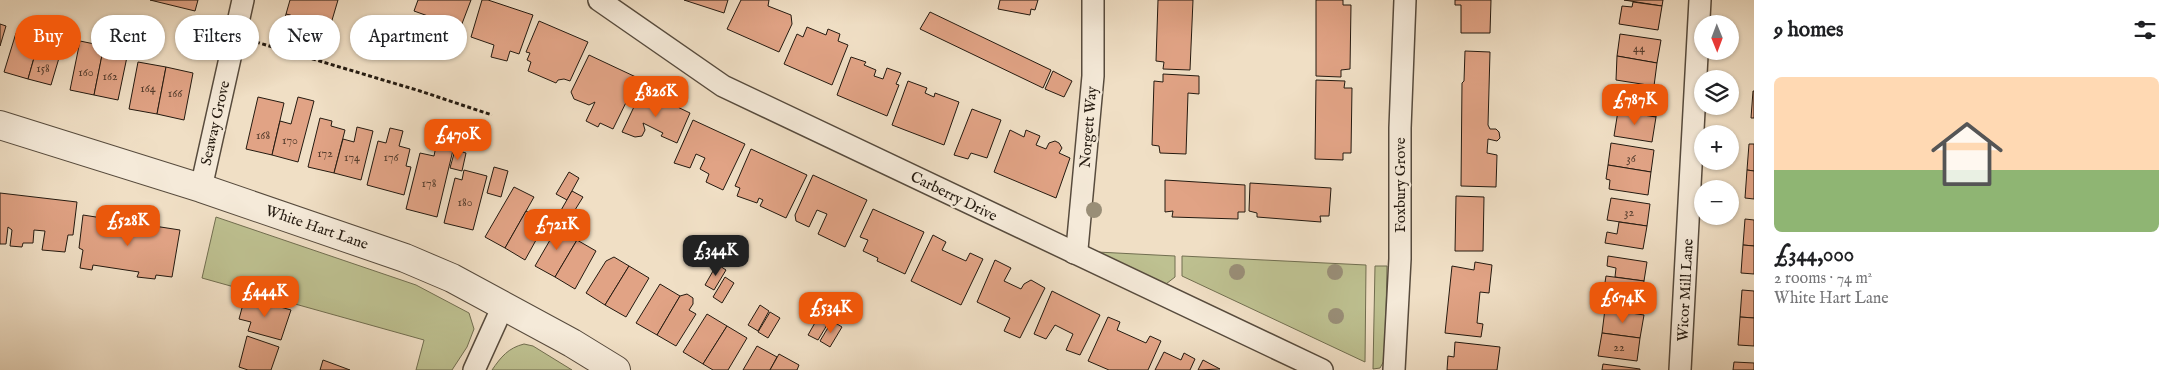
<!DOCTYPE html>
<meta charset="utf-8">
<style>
body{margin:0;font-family:"IM FELL English",serif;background:#f2f2f2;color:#202124;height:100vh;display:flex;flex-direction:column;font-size:19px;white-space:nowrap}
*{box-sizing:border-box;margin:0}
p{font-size:16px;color:#757577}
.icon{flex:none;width:28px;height:28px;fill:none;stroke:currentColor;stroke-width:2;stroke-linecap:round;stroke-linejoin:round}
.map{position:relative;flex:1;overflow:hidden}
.side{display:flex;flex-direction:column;background:#fff;width:425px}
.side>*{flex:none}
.guide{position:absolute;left:15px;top:15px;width:475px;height:45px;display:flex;gap:10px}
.needle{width:32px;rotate:179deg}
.tools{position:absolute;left:1694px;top:15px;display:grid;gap:10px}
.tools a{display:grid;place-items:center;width:45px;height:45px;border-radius:50%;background:#fff;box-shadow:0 1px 4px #0004;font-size:25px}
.price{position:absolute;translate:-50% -42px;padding:0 11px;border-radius:10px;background:#ea580c;color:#fff;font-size:16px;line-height:32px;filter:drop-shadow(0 1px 2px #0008)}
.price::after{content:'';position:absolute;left:50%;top:30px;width:15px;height:11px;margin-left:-8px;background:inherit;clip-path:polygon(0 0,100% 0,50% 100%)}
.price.active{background:#222;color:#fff}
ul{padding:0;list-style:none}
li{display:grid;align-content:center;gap:10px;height:265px;padding:0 20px}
li span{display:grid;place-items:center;height:155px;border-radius:8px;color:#555}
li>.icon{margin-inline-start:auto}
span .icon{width:90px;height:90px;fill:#fffc;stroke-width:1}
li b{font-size:21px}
h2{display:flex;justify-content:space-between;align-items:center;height:60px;padding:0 20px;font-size:21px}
.pill{padding:0 18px;border-radius:22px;background:#fff;box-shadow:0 1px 4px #0004;font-size:18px;line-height:45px}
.pill.active{background:#ea580c;color:#fff}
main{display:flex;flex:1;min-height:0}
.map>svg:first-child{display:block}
.green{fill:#bec191;stroke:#716e50}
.building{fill:#e1a385;stroke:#241a10}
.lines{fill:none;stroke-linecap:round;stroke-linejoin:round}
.minor-casing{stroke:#574b3d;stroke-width:24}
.tertiary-casing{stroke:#574b3d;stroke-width:30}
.path{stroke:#241a10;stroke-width:3;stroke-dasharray:4 2.5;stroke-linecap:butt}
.minor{stroke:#f5ead9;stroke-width:21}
.tertiary{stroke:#f5ead9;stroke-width:28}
.tree{fill:#998e77}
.labels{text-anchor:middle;stroke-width:4.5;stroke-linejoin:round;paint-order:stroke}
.number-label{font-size:12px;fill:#533c2d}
.street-label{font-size:15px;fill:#241a10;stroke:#f5ead9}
</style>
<main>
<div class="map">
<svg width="1754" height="370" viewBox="0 0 1754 370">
<rect width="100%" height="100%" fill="#f0dfc5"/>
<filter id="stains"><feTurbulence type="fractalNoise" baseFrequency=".004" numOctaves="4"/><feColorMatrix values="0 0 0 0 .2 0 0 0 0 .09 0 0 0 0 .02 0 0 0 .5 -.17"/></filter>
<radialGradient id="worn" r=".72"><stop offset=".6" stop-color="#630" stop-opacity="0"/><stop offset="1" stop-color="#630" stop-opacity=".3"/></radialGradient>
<g class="green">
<polygon points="216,217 416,285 469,313 474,329 467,347 452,370 416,370 424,340 202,278"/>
<polygon points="1097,252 1175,256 1175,277 1166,284"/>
<polygon points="1182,256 1366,265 1365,362 1182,276"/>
<polygon points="1375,266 1387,266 1385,359 1380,368 1373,369"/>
<path d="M 524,344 L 533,346 L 572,370 L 492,370 C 501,357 508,348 524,344 Z"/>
</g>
<g class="building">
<polygon points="150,0 198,0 195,11"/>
<polygon points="290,0 338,0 330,27 286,14"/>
<polygon points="418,0 471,0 460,29 439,22 438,25 426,20 428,16 414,11"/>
<polygon points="482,0 488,0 533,15 519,54 510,51 507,61 491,57 494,45 471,37"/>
<polygon points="684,0 728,0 724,13"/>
<polygon points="741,0 769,0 768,6 791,15 792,24 779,52 727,29"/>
<polygon points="1000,0 1038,0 1035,10 1031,9 1030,15 998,9"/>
<polygon points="1158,0 1193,0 1190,70 1163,69 1164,62 1156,61"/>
<polygon points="1316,0 1343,0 1343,5 1351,5 1350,69 1341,70 1341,77 1316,76"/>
<polygon points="1455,0 1491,0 1490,33 1461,33 1461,5 1455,5"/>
<polygon points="1624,0 1663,0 1662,6"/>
<polygon points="1633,2 1662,6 1658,30 1619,24 1622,6 1632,7"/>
<polygon points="930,12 1051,70 1043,88 920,29"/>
<polygon points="286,14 322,24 314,50 278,40"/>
<polygon points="539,21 588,42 570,81 564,79 558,80 556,83 528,71 531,62 527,60 530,53 526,52"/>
<polygon points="0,24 6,26 0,46"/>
<polygon points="807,27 826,35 828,29 840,34 838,41 848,45 832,85 784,64 797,34 803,37"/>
<polygon points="16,33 39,40 28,79 4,72"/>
<polygon points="1620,34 1661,40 1657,63 1617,56"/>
<polygon points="80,41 104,46 94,95 70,90"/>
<polygon points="116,49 128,52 118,100 94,95 102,55 114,57"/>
<polygon points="36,51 59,58 51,85 28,79"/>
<polygon points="1465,51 1490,52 1488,125 1490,129 1496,129 1499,132 1500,138 1497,141 1488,139 1487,153 1497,155 1496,187 1461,186 1462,83 1464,81"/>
<polygon points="589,55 638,78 613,129 600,123 598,127 586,121 595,102 589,105 574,99 571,92"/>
<polygon points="1617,56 1657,63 1654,86 1616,80"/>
<polygon points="851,57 866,62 864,65 876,70 874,76 883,79 887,68 901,73 896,84 899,85 887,116 837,95"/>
<polygon points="138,62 166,67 157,114 129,109"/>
<polygon points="166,67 193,73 184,120 157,114"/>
<polygon points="1053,71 1072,81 1064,97 1045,89"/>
<polygon points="1163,74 1199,76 1199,94 1188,93 1186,154 1160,153 1159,146 1152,145 1154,81 1163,82"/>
<polygon points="1316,80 1345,81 1344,88 1352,88 1351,153 1343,153 1343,160 1315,159"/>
<polygon points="908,81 927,88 925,93 934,97 935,93 959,102 944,145 892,125"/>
<polygon points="1621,89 1659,95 1656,117 1618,111"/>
<polygon points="642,90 690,113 677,143 661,136 663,133 643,123 645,130 642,136 635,137 622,132"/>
<polygon points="1753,91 1754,91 1754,118 1751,118"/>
<polygon points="258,97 284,103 272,155 246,149"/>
<polygon points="298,97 314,101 298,162 272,155 280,121 291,124"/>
<polygon points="972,109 1001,120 987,158 971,153 968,159 954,155"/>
<polygon points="1618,111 1656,117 1652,142 1614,136"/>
<polygon points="320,118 332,121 331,126 345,130 334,173 308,167"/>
<polygon points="693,120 745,144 723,190 706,182 709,174 700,169 705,158 696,154 690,168 674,163"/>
<polygon points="357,127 373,131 361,180 334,173 343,139 354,142"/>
<polygon points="390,128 403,131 399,146 410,149 406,166 411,167 404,195 367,185 378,141 386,143"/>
<polygon points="1010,130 1024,137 1026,130 1040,136 1036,145 1046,149 1049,143 1055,141 1059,143 1062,148 1059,153 1070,158 1056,198 994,172"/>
<polygon points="1611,143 1654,150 1651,172 1608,165"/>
<polygon points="1749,144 1754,144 1754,171 1747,170"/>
<polygon points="436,146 453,150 437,217 406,209 420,153 434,156"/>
<polygon points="751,149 807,175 786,218 760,206 763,200 759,198 757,203 737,196 740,188 735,186"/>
<polygon points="455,150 466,153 462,171 450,168"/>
<polygon points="1608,165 1651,172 1648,195 1609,189 1610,180 1606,179"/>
<polygon points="494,167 508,171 501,197 487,193"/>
<polygon points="464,170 487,176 473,230 444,223 455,178 462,180"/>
<polygon points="1747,170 1754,171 1754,199 1745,198"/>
<polygon points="569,172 579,178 567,200 556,194"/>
<polygon points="813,175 867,200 845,247 818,234 827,214 817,210 809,227 796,221 795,215"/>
<polygon points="1165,180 1245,185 1245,212 1238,212 1238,219 1172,217 1173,211 1165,212"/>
<polygon points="1250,183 1331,188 1329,216 1320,216 1321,222 1257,217 1257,213 1249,211"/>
<polygon points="514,187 534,197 505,248 485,237"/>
<polygon points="572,191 583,197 570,218 560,212"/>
<polygon points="0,193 77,202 73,235 68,235 65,252 42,250 45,231 34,230 33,243 23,243 22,247 10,246 12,230 8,227 6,244 0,244"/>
<polygon points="1456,196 1484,197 1483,251 1455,251"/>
<polygon points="1611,198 1650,204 1647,226 1607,220"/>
<polygon points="873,209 924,232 905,274 877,261 878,258 863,251 868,240 860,237"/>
<polygon points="526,211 546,222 525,260 505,248"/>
<polygon points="83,215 180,230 172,277 156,275 155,279 137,277 139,272 93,265 92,270 80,268 83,250 79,248"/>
<polygon points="1745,219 1754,220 1754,246 1743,245"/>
<polygon points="1619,222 1647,226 1643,249 1605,243 1607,232 1617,234"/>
<polygon points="567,227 580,235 555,277 535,266 557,228 565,232"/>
<polygon points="933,235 946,242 942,250 966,261 970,253 983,259 961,305 911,281"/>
<polygon points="577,240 596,251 575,289 555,277"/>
<polygon points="1743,245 1754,246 1754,274 1741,273"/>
<polygon points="1608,256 1647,262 1644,281 1615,277 1616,268 1607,266"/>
<polygon points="614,257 629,266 605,305 586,293 606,261"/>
<polygon points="995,260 1011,268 1004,281 1021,289 1024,284 1031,280 1045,288 1020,338 1004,331 1010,318 977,302"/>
<polygon points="1475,262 1492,265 1489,293 1480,292 1477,323 1483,324 1481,337 1445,333 1452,266 1474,270"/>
<polygon points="717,264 726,270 714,290 705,285"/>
<polygon points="629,266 649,278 626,317 605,305"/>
<polygon points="1606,276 1644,281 1641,308 1602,302"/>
<polygon points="725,277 734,283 722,303 713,297"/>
<polygon points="660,284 680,296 657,335 636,323"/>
<polygon points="1742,290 1754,291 1754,318 1740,317"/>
<polygon points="1052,291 1100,315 1080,355 1066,350 1073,334 1055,325 1046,339 1034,334"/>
<polygon points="687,294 693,298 693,304 689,310 696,314 676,346 657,335 680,296"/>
<polygon points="245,297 291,310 281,340 248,331 251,322 239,319"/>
<polygon points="760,305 769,311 758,331 748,325"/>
<polygon points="1605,309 1644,315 1640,338 1602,333"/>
<polygon points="770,312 780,318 768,338 758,332"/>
<polygon points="707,314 727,326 703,364 683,352"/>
<polygon points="820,314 830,320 818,340 808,335"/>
<polygon points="1108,317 1120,322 1117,330 1146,343 1150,336 1161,341 1148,370 1109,370 1088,361"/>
<polygon points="1740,317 1754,318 1754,346 1738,345"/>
<polygon points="832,321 842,327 830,347 820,341"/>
<polygon points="727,326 747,338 728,370 713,370 703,364"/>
<polygon points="1602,333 1640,338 1637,361 1598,356"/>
<polygon points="247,336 279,347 271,370 248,370 239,367"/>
<polygon points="1455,342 1500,347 1497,370 1447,370 1448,356 1454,357"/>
<polygon points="757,346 777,357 770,370 743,370"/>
<polygon points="1164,352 1181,360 1184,353 1195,359 1190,370 1155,370"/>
<polygon points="779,354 799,365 797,370 770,370"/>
<polygon points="323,360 350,370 320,370"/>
<polygon points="1203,360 1220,369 1198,370"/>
<polygon points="1734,362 1754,363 1754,370 1733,370"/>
<polygon points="1603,364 1640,369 1640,370 1602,370"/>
</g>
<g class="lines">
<g class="minor-casing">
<g id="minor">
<polyline points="599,0 723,86 1322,370"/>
<polyline points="201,188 243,0"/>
<polyline points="1074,253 1077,249 1093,76 1093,0"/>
<polyline points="474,370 503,306"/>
<polyline points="1394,370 1400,259 1400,128 1405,0"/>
<polyline points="1680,370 1700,0"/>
</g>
</g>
<g class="tertiary-casing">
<polyline id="tertiary" points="0,125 201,188 405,258 452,278 572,343 616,370"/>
</g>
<polyline class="path" points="256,42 420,91 492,115"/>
<use href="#minor" class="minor"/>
<use href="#tertiary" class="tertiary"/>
</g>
<g class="tree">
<circle cx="1094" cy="210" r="8"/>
<circle cx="1237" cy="272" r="8"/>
<circle cx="1335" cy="272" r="8"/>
<circle cx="1336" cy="316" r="8"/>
</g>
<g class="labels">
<g class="number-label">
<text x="1639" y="52">44</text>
<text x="43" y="72">158</text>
<text x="86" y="76">160</text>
<text x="110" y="80">162</text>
<text x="148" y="92">164</text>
<text x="175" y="97">166</text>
<text x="263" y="139">168</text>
<text x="290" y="144">170</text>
<text x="325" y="157">172</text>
<text x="352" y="161">174</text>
<text x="391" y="161">176</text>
<text x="1631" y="162">36</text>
<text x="429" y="187">178</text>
<text x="465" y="206">180</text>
<text x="1629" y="216">32</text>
<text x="1619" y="351">22</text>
</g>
<g class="street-label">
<text transform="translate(215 123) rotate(-77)" y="5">Seaway Grove</text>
<text transform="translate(1088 127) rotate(-85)" y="5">Norgett Way</text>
<text transform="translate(1400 185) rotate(-90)" y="5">Foxbury Grove</text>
<text transform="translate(954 196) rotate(26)" y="5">Carberry Drive</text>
<text transform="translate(317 227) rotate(19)" y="5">White Hart Lane</text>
<text transform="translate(1685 290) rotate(-87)" y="5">Wicor Mill Lane</text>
</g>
</g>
<rect width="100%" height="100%" filter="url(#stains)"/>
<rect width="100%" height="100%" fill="url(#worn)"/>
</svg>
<div class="tools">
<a><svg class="needle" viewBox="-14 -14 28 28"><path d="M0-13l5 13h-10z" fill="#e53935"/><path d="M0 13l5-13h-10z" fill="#757577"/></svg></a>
<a><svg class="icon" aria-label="layers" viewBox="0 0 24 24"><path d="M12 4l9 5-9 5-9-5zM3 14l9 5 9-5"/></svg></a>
<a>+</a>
<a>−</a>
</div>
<b class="price" style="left:656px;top:118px">£826K</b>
<b class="price" style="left:1635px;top:126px">£787K</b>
<b class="price" style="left:458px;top:161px">£470K</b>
<b class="price" style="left:128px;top:247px">£528K</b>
<b class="price" style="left:557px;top:251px">£721K</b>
<b class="price active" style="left:716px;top:277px">£344K</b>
<b class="price" style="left:265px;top:318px">£444K</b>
<b class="price" style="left:1623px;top:324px">£674K</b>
<b class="price" style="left:831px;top:334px">£534K</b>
<div class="guide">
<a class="pill active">Buy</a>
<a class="pill">Rent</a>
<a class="pill">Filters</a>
<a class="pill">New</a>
<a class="pill">Apartment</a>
</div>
</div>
<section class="side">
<h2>9 homes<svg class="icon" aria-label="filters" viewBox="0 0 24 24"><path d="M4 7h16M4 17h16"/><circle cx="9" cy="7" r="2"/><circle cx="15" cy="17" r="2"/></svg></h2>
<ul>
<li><span style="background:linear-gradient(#ffd9b3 60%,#8fb573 0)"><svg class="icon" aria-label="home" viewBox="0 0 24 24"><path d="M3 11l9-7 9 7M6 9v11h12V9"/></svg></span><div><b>£344,000</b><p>2 rooms · 74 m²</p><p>White Hart Lane</p></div></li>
</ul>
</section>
</main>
